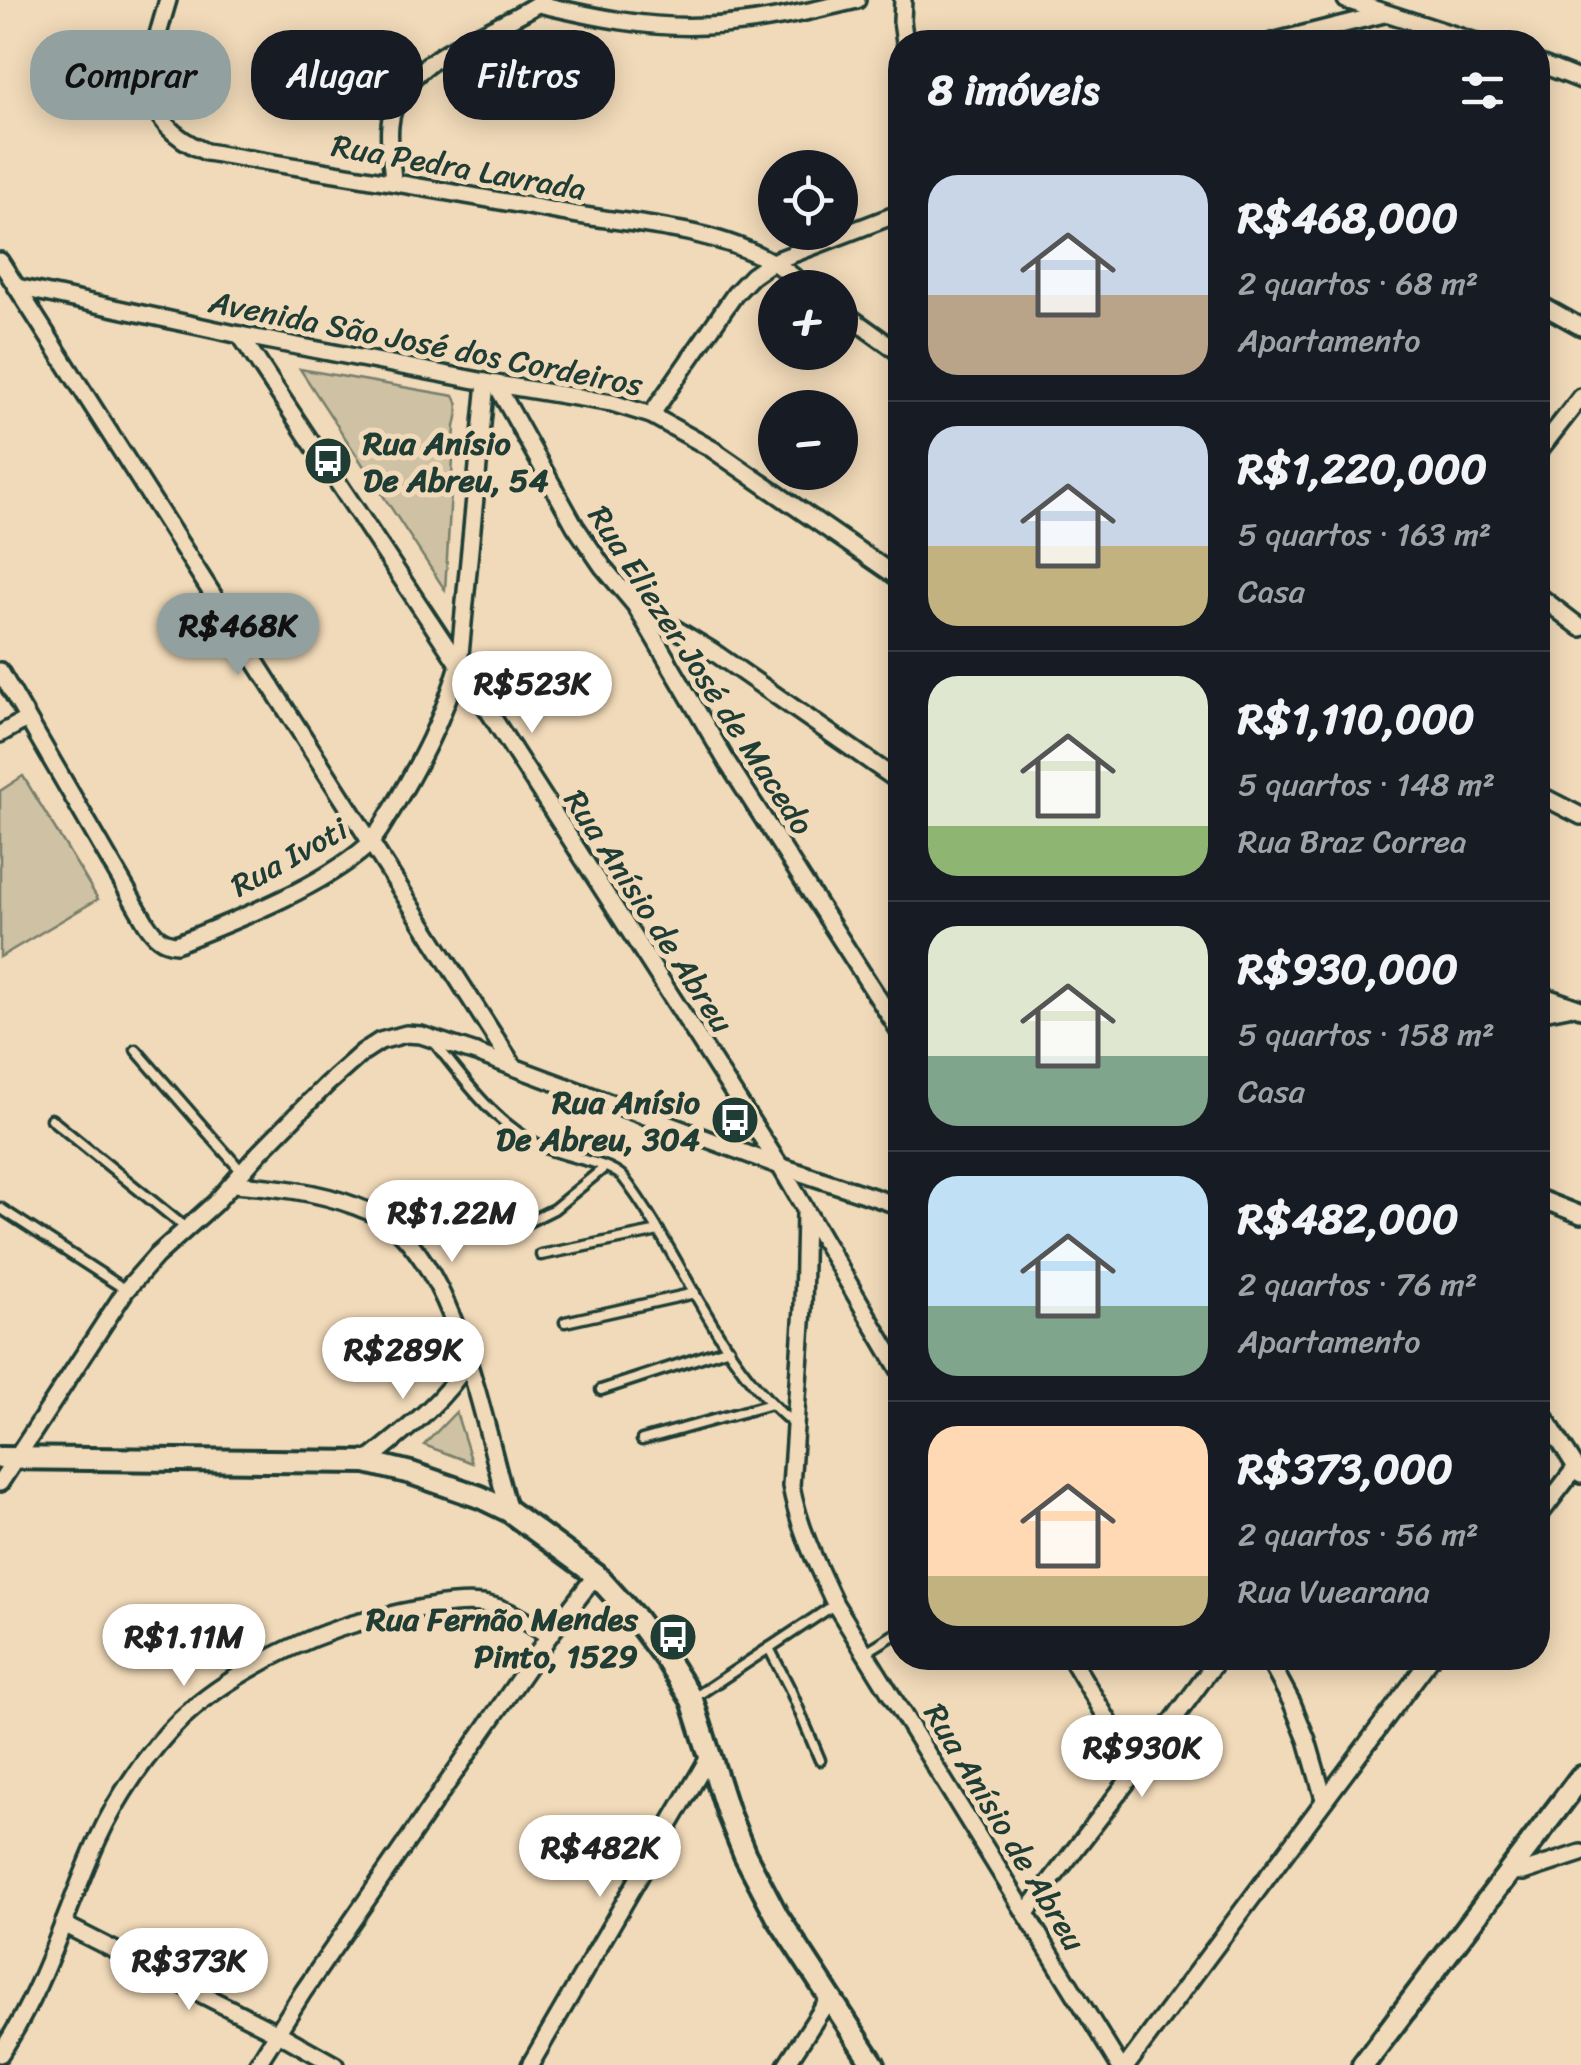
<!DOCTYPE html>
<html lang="pt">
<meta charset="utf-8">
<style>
body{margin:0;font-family:Sriracha,sans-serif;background:#20242c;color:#f1f3f6;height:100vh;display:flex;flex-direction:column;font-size:38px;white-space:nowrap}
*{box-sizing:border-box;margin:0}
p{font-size:32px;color:#9ea1a6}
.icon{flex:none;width:55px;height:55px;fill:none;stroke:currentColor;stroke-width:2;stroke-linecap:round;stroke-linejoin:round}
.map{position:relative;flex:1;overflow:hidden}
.panel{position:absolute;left:888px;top:30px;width:662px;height:1640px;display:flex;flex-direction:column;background:#171b24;border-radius:40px;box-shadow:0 5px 25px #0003}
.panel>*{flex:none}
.banner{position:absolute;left:30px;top:30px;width:708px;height:90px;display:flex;gap:20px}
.controls{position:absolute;left:758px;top:150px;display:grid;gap:20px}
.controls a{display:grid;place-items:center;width:100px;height:100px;border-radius:50%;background:#171b24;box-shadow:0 5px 25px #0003;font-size:50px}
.price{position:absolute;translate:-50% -85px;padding:0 22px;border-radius:35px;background:#fff;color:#222;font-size:32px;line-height:65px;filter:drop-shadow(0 2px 5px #0008)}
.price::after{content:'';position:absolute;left:50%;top:60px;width:30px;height:22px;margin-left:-15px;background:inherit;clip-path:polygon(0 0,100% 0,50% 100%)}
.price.current{background:#92a19f;color:#111}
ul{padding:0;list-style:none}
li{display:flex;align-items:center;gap:30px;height:250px;padding:0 40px}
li+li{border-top:2px solid #363941}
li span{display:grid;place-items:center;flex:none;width:280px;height:200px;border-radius:30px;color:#555}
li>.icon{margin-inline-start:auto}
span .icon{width:120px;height:120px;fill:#fffc;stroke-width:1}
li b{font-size:42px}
h2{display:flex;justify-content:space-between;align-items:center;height:120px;padding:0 40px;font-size:42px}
.tag{padding:0 35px;border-radius:40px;background:#171b24;box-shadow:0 5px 25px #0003;font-size:35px;line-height:90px}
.tag.current{background:#92a19f;color:#111}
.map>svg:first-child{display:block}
.green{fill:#cfc1a3;stroke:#777f6c;stroke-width:2.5}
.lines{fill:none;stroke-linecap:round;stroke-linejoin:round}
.lane-casing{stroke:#1f3d34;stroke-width:15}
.street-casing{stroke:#1f3d34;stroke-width:22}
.secondary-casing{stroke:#1f3d34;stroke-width:28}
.lane{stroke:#f1dab9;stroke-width:8}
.street{stroke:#f1dab9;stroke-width:15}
.secondary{stroke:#f1dab9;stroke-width:20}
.labels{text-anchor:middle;stroke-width:10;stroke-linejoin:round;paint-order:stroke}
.street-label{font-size:32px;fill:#1f3d34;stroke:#f1dab9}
.poi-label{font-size:32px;font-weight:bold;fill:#1f3d34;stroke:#f1dab9;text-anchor:end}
</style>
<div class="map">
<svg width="1581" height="2065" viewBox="0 0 1581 2065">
<rect width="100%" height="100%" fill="#f1dab9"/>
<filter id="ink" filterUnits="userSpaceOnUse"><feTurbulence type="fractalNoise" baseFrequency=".01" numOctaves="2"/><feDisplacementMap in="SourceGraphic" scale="20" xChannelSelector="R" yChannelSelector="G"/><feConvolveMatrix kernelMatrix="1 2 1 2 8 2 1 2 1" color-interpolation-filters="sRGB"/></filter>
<g filter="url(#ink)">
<g class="green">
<path d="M 300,369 L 454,396 C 461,406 457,416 455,427 L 445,590 Z"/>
<polygon points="23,776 98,899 0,957 0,791"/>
<polygon points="456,1412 472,1463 424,1445"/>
</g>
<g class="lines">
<g class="lane-casing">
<g id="lane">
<path d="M 434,1042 C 466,1082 494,1123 541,1146 C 565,1158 602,1160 622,1176 C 682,1253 717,1363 794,1424"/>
<polyline points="136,1050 243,1173"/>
<polyline points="51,1119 187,1229"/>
<polyline points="0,1208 126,1290"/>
<polyline points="526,1223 554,1209 605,1167"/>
<polyline points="541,1255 659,1231"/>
<polyline points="565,1322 695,1293"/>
<polyline points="601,1390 729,1348"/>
<polyline points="642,1440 771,1404"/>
<polyline points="769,1648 790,1689 820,1760"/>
<polyline points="866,1652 900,1631"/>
<polyline points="695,1697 834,1605"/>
</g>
</g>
<g class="street-casing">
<g id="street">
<path d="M 168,0 C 149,65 128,118 206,152 C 323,171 439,189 555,211 C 627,225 705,225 770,261 C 784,268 796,279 808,288"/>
<polyline points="903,0 902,21 905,42"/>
<polyline points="1346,0 1476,42"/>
<path d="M 539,4 C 594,17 649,29 706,26 C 757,24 807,12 857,0"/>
<polyline points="1272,42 1384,14"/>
<polyline points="1538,63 1581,80"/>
<path d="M 393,181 C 392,163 388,143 390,125 C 396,56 495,35 543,0"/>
<polyline points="0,261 514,1067"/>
<polyline points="17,287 240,335 496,384 612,403 651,415 712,449 900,579"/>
<polyline points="1538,303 1581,327"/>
<polyline points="840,310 900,353"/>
<polyline points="240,335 459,665 780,1166 900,1371"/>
<polyline points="496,384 575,526 603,567 635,605 727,762 900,1032"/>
<polyline points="651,415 735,294 752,276 772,262 900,213"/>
<polyline points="1538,452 1581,397"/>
<polyline points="1538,595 1581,628"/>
<polyline points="639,607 712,651 900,782"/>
<path d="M 0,671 L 146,923 C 154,935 161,943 176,944 C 236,920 318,889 366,847 C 377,838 384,822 392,810 C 422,759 442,721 459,665 L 486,382"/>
<polyline points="0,734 27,719"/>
<polyline points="1538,794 1581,816"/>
<polyline points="1538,994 1581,1009"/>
<polyline points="1538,1013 1568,1007"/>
<path d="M 234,1184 C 275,1187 316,1191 355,1206 C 364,1210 375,1213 383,1218 C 458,1268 484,1427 509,1511"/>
<polyline points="1538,1198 1581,1215"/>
<path d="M 805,1213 L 803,1308 L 791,1486 C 799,1529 817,1565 835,1604 L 1119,2065"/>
<polyline points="1538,1407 1581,1475"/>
<path d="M 366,1462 C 402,1433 442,1404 467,1363"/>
<polyline points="0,1483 126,1290 156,1256 215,1203 260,1152 326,1085 363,1052 380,1041 406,1034 421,1035 476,1053 780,1166 900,1206"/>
<polyline points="1538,1517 1576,1467"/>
<polyline points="1071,1658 1137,1769"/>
<polyline points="1268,1658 1292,1703 1307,1740 1324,1799"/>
<polyline points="1509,1871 1523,1872 1581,1853"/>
<polyline points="1026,1913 1137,1769 1219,1658"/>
<polyline points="63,1924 278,2033 335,2065"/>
<path d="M 0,2054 C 44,1989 66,1910 98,1839 C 116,1799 149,1750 180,1720 C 225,1677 301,1638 360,1622 C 393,1614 456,1598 488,1605 C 510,1609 531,1625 549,1636"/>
<polyline points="257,2065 303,1992 549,1636 596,1575"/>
<polyline points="530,2065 709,1757"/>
<polyline points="786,2065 830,1997"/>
<polyline points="1127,2065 1431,1658"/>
</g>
</g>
<g class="secondary-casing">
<g id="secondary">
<polyline points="0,1458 366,1462 411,1473 480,1497 509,1511 596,1575 636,1619 668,1662 692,1700 728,1813 745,1855 777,1916 874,2065"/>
<polyline points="1363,2065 1581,1777"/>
</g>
</g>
<use href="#lane" class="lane"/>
<use href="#street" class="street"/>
<use href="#secondary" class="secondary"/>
</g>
</g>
<defs>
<g id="bus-disc" transform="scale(2.5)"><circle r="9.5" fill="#1f3d34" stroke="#f1dab9"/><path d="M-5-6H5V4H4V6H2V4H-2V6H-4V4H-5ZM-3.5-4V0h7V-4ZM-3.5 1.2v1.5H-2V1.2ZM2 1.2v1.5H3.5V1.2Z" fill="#fff"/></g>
</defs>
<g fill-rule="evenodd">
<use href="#bus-disc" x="328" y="461"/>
<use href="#bus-disc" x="735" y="1120"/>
<use href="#bus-disc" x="673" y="1637"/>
</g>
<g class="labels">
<g class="street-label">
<text transform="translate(459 167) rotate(10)" y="11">Rua Pedra Lavrada</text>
<text transform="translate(426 343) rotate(11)" y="11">Avenida São José dos Cordeiros</text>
<text transform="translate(701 670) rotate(57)" y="11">Rua Eliezer José de Macedo</text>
<text transform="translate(289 857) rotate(-29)" y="11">Rua Ivoti</text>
<text transform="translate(649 911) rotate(57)" y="11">Rua Anísio de Abreu</text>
<text transform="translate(1005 1827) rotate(59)" y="11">Rua Anísio de Abreu</text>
</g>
<g class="poi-label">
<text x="363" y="454" text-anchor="start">Rua Anísio<tspan x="363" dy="37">De Abreu, 54</tspan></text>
<text x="700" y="1113">Rua Anísio<tspan x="700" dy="37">De Abreu, 304</tspan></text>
<text x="638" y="1630">Rua Fernão Mendes<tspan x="638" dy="37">Pinto, 1529</tspan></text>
</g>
</g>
</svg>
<div class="controls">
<a><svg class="icon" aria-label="locate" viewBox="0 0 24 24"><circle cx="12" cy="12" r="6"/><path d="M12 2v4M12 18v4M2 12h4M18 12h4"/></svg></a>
<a>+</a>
<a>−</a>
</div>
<b class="price current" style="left:238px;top:678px">R$468K</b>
<b class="price" style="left:532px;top:736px">R$523K</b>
<b class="price" style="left:452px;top:1265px">R$1.22M</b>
<b class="price" style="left:403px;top:1402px">R$289K</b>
<b class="price" style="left:184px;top:1689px">R$1.11M</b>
<b class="price" style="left:1142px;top:1800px">R$930K</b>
<b class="price" style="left:600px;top:1900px">R$482K</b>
<b class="price" style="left:189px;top:2013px">R$373K</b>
<div class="banner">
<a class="tag current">Comprar</a>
<a class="tag">Alugar</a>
<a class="tag">Filtros</a>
</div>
<section class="panel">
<h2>8 imóveis<svg class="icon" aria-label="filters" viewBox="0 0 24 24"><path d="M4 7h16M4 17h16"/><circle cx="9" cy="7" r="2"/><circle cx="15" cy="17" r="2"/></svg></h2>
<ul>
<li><span style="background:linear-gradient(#c9d6e8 60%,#b9a48a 0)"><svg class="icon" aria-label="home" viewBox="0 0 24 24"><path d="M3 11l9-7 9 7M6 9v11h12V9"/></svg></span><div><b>R$468,000</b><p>2 quartos · 68 m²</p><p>Apartamento</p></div></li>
<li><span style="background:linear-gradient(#c9d6e8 60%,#c2b280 0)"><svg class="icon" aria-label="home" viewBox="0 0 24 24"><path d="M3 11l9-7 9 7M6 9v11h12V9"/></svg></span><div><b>R$1,220,000</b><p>5 quartos · 163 m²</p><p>Casa</p></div></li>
<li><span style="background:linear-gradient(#dfe7d0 75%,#8fb573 0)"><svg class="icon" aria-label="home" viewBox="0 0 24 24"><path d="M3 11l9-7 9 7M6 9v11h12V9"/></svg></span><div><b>R$1,110,000</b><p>5 quartos · 148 m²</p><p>Rua Braz Correa</p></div></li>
<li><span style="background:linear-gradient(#dfe7d0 65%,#7fa58c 0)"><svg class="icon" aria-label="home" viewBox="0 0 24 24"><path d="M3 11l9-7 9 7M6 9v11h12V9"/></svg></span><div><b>R$930,000</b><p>5 quartos · 158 m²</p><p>Casa</p></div></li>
<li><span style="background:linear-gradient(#bfe0f5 65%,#7fa58c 0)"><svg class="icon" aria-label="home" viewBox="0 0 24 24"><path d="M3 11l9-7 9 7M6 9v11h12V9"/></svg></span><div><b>R$482,000</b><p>2 quartos · 76 m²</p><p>Apartamento</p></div></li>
<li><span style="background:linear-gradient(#ffd9b3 75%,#c2b280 0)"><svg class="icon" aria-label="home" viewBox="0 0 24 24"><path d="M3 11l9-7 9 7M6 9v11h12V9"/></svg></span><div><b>R$373,000</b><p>2 quartos · 56 m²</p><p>Rua Vuearana</p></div></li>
</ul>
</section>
</div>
